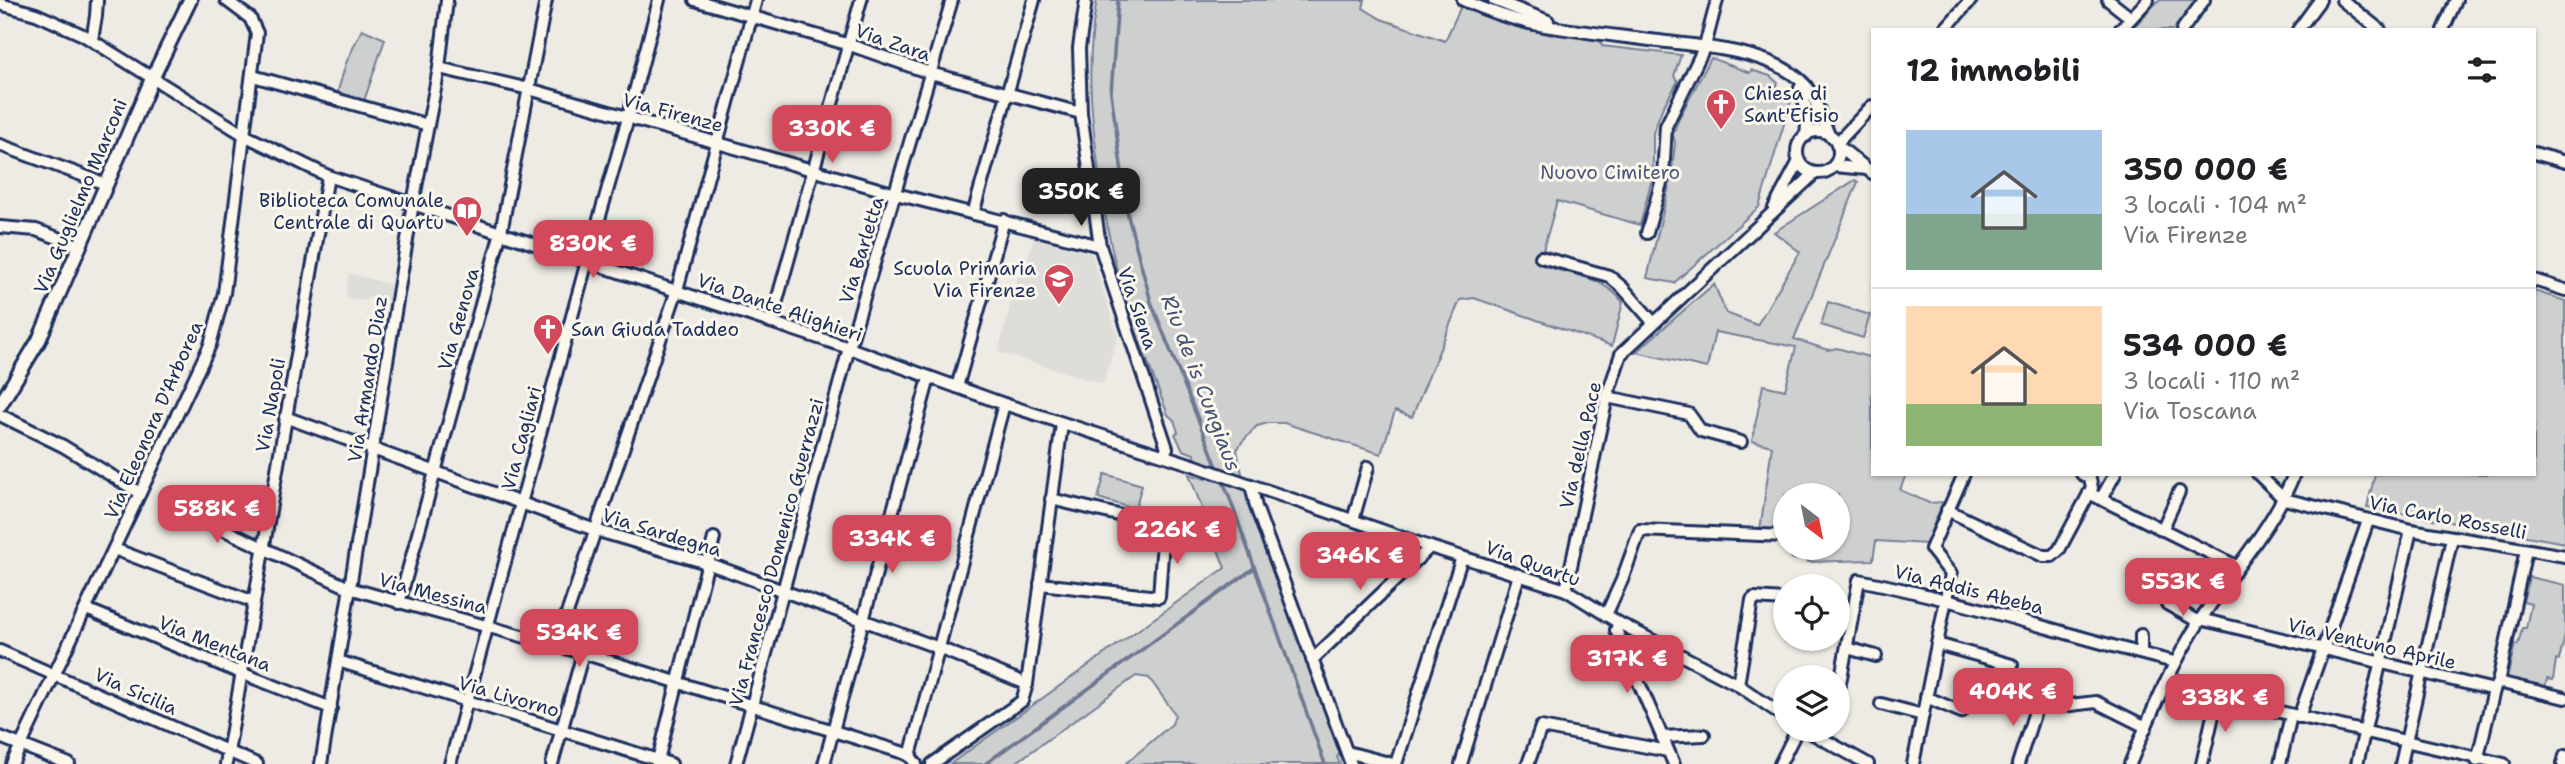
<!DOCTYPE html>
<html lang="it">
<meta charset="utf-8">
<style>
body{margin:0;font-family:"Shantell Sans",sans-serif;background:#f6f6f6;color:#202124;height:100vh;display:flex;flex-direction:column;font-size:26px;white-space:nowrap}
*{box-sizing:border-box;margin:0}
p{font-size:23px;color:#757577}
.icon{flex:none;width:38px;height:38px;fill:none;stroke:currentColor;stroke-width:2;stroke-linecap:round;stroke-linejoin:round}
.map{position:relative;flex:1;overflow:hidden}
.drawer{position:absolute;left:1871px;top:28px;width:665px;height:448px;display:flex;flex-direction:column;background:#fff;border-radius:0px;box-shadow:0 2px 5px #0004}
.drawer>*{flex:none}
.needle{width:46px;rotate:148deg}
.fabs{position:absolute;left:1773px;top:483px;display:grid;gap:14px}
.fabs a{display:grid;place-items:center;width:77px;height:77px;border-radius:50%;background:#fff;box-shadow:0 2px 5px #0004;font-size:35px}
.price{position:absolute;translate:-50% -60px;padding:0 16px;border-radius:14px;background:#d1495b;color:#fff;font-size:23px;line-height:46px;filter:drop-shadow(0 2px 4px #0008)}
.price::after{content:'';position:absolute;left:50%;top:42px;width:21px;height:16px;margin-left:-10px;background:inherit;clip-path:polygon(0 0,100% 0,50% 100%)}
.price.selected{background:#222;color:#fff}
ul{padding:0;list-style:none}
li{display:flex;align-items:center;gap:21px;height:175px;padding:0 35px}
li+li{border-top:2px solid #e0e0e0}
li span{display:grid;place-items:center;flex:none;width:196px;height:140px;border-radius:0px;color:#555}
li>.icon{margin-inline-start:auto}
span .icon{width:84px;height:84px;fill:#fffc;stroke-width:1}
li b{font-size:30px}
h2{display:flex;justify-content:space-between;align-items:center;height:84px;padding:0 35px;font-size:30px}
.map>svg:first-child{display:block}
.built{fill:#deddda}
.green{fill:#cecfcf;stroke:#747f96;stroke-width:2}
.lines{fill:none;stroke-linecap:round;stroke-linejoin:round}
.stream{stroke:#6d7892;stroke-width:3.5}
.minor-casing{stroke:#1b2f5e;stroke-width:16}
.major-casing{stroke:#1b2f5e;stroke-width:18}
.minor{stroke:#fbf7ec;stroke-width:10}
.major{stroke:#fbf7ec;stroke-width:12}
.labels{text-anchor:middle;stroke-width:6;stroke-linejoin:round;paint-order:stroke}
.street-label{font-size:19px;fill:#1b2f5e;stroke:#fbf7ec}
.poi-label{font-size:19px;fill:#1b2f5e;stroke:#fbf7ec;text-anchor:start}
.park-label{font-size:19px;fill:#48577a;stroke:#fbf7ec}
.water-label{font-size:21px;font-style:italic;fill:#445378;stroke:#fbf7ec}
</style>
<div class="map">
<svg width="2565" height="764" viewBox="0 0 2565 764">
<rect width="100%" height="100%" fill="#eeebe4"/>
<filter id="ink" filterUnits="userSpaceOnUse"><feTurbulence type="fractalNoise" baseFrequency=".0143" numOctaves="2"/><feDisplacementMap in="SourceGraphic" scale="14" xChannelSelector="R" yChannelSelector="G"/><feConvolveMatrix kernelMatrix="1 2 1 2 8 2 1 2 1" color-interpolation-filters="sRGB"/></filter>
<g filter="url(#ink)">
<g class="built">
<polygon points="1034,238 1091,253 1118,336 1103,384 998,352 1022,261 1027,262"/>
<polygon points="349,273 392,285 389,301 368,297 367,301 345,298"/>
</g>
<g class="green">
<path d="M 1097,0 L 1365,0 L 1363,8 L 1381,19 L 1445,41 L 1461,6 C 1490,21 1520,28 1552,35 L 1553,33 L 1600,41 L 1602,46 L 1681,55 L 1674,76 L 1678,81 L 1662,109 L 1653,133 L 1653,175 L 1640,225 L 1557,201 L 1539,264 C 1571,276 1600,274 1623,302 L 1612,346 L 1474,298 L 1460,300 L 1412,417 L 1395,411 L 1381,454 L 1284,423 L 1268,423 L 1257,426 L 1242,442 L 1237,450 L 1247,497 L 1342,751 L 1337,757 L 1340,764 L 1125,764 L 1172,724 L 1175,714 L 1149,678 L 1136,676 L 1014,764 L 950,764 L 1225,568 L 1189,474 L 1205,479 L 1194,454 L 1183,450 L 1175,434 L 1178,432 L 1174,420 L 1168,415 C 1148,363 1126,309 1113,254 C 1105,219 1100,184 1096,148 C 1089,98 1087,50 1097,0 Z"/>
<polygon points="2159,0 2197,0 2175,30 2131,30"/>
<polygon points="362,29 385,39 364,101 337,94 346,63"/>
<polygon points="1711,58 1750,73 1751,70 1770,76 1778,83 1776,89 1793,94 1759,207 1674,283 1647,278 1671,178 1675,143 1673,135 1679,118"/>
<polygon points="1855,180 1858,182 1794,339 1828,350 1837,348 1872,358 1872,474 1906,474 1900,490 1929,503 1943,502 1926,544 1876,541 1873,560 1808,562 1803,548 1838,548 1838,495 1785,495 1785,530 1760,530 1772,446 1752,441 1763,385 1785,390 1796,347 1715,332 1707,368 1636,352 1714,284 1726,313 1757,325 1800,252 1774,232"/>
<polygon points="2534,291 2565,301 2565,543 2367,507 2375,474 2534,474"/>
<polygon points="1828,302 1870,315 1863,338 1821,325"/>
<polygon points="1105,474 1142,485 1135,509 1098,498"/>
<polygon points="2529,577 2565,585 2565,636 2559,660 2556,660 2553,680 2547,679 2545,687 2507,678 2515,644 2518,645 2522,628 2526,628 2531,604 2523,602"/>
</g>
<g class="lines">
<g class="stream">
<polyline points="1118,0 1111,93 1128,216 1151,302 1230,499 1325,764"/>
<polyline points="985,764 1254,568"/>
</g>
<g class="minor-casing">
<g id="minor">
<polyline points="695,0 850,45 930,73 1081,113"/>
<polyline points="1086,0 1079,48 1081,113 1100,246 1167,448 1163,455"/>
<path d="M 1463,0 C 1486,10 1509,19 1534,24 C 1572,31 1612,35 1650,40 C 1696,46 1774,49 1806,86 C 1817,100 1822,119 1829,135"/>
<polyline points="1494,0 1548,21"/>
<polyline points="2108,0 2131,18"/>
<polyline points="2342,0 2380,30"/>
<polyline points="0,4 36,14 83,35 246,136 328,176 849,348 1004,404 1193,465 1430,547 1566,590 1619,623 1738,685 1785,717"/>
<polyline points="1944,30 1971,0"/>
<polyline points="2120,30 2148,0"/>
<polyline points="2182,30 2204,0"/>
<polyline points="2298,30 2320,0"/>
<polyline points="2443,30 2456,0"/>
<polyline points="92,40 96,16 97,0"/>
<polyline points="439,68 529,89 896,194 1100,246"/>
<polyline points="253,76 428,125"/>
<polyline points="1800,88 1808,114 1806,136"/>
<circle cx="1818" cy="152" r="21"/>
<polyline points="1837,143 1872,106"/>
<polyline points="0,145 106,184"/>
<polyline points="1837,145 1872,173"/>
<polyline points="2534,153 2565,162"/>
<polyline points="1834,166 1867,169"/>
<polyline points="1774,208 1799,161"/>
<polyline points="973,214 1034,0"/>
<polyline points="0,227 36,230 80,246"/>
<polyline points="1647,233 1663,176 1666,126 1705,46 1717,0"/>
<polyline points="1541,257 1609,276 1623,288 1653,322"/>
<polyline points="2534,280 2565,290"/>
<polyline points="771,322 861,0"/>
<polyline points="957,387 1004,220"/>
<polyline points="1607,397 1689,414 1701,431 1741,442"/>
<polyline points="0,415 63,446 140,493"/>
<polyline points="285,417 595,530 707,563 939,648 1027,684"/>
<polyline points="2258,474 2284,499 2411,530 2565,556"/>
<polyline points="1251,485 1256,507 1351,764"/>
<polyline points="2089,493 2236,566"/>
<polyline points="2101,499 2115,474"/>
<polyline points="1947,510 2043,556 2052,556 2059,550 2092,488 2090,479 2082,474"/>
<polyline points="186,512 349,588 583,653 904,753 910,756 916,764"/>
<polyline points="1353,520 1368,467"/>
<polyline points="2162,530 2179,492"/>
<polyline points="1794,548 1796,552"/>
<polyline points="114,549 254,602"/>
<polyline points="1040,584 1159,597 1164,526 1051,499"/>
<polyline points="1566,590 1607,397 1621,354 1815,173"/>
<polyline points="399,603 501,232 546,0"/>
<polyline points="2167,604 2199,622"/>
<polyline points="86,609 241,673 331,708"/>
<polyline points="1606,615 1622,580 1640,530 1785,536"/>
<polyline points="2200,619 2494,690"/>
<polyline points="1619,623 1616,630 1674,764"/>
<polyline points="1937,644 2012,665 2002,692 2033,701 2062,706 2096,702 2146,727"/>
<polyline points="556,646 677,290 756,0"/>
<polyline points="1847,648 1876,656"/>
<polyline points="0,651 257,764"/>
<polyline points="2141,653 2141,635"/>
<polyline points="1312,660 1430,547"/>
<polyline points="338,661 671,764"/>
<polyline points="2498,682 2565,698"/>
<path d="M 1838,683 L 1840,683 L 1859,580 C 1965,601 2068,636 2174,662"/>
<polyline points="1738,685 1752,600 1754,598 1785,600"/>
<polyline points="2164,685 2504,764"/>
<polyline points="1926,697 1961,712 1973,699"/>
<polyline points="1881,704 1923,715"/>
<polyline points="2299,717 2368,521"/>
<polyline points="1806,730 1868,764"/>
<polyline points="0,737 69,764"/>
<polyline points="1662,737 1704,735"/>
<polyline points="1347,752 1393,764"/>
<polyline points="910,756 1004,404"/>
<polyline points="2477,761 2494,690 2498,682 2526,550"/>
<polyline points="12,764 210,345 224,293 257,33 250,18 226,0"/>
<polyline points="226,764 328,176"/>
<polyline points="321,764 413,203 439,68 447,0"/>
<polyline points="450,764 587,261 628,118 659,0"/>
<polyline points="552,764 583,653"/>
<polyline points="657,764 714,538"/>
<polyline points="736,764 849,348 952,0"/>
<polyline points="824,764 929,378"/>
<polyline points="932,764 1022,701 1027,684 1062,424"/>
<polyline points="1396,764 1462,557"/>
<polyline points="1461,764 1519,575"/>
<polyline points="1528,764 1541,727 1668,751"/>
<polyline points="1780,764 1797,730"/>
<polyline points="1913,764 1951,574 1931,549 1964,474"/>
<polyline points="2018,764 2038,702"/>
<path d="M 2130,764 C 2151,714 2171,665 2201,619 C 2231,572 2274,526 2294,474"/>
<polyline points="2202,764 2217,698"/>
<polyline points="2280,764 2291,715"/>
<polyline points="2357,764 2411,530"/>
<polyline points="2401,764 2452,538"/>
<polyline points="2563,764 2565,756"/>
</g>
</g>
<g class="major-casing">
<polyline id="major" points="0,405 39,340 152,79 190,0"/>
</g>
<use href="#minor" class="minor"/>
<use href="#major" class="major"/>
</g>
</g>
<defs>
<g id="church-pin" transform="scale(1.575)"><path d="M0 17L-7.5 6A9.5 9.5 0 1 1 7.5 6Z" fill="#d1495b" stroke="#fbf7ec"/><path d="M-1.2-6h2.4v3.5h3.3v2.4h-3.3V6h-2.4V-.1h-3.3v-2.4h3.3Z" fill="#fff"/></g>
<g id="library-pin" transform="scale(1.575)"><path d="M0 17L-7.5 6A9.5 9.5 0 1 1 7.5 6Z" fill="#d1495b" stroke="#fbf7ec"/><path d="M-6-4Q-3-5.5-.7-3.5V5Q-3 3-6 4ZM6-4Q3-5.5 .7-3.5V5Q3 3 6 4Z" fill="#fff"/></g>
<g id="school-pin" transform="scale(1.575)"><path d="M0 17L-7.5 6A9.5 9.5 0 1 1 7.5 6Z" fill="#d1495b" stroke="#fbf7ec"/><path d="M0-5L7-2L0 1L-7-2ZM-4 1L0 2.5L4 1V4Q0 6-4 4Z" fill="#fff"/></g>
</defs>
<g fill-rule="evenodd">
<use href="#church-pin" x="1721" y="104"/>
<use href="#library-pin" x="467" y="211"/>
<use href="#school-pin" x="1059" y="279"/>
<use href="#church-pin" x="548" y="329"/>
</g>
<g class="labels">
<g class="street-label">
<text transform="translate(893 42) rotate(19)" y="7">Via Zara</text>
<text transform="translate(673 112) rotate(15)" y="7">Via Firenze</text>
<text transform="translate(80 196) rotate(-67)" y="7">Via Guglielmo Marconi</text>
<text transform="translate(861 250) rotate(-73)" y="7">Via Barletta</text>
<text transform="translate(780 307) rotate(19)" y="7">Via Dante Alighieri</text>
<text transform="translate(1138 308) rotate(71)" y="7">Via Siena</text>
<text transform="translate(458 319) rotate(-74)" y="7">Via Genova</text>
<text transform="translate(367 379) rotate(-81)" y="7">Via Armando Diaz</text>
<text transform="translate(270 405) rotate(-80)" y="7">Via Napoli</text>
<text transform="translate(153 420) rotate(-66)" y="7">Via Eleonora D'Arborea</text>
<text transform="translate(521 438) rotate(-75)" y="7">Via Cagliari</text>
<text transform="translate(1580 445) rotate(-77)" y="7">Via della Pace</text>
<text transform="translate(2448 517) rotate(11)" y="7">Via Carlo Rosselli</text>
<text transform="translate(662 532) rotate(17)" y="7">Via Sardegna</text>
<text transform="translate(776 552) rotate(-75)" y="7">Via Francesco Domenico Guerrazzi</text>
<text transform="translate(1533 563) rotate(20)" y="7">Via Quartu</text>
<text transform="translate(1969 589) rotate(14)" y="7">Via Addis Abeba</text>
<text transform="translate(433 593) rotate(15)" y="7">Via Messina</text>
<text transform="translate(215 643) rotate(22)" y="7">Via Mentana</text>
<text transform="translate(2372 643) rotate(13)" y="7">Via Ventuno Aprile</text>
<text transform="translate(136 691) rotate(24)" y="7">Via Sicilia</text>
<text transform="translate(509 696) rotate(16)" y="7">Via Livorno</text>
</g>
<g class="poi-label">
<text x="1744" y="100">Chiesa di<tspan x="1744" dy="22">Sant'Efisio</tspan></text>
<text x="444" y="207" text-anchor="end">Biblioteca Comunale<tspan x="444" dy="22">Centrale di Quartu</tspan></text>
<text x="1036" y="275" text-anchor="end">Scuola Primaria<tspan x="1036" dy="22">Via Firenze</tspan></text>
<text x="571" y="336">San Giuda Taddeo</text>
</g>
<g class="park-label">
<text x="1610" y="179">Nuovo Cimitero</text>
</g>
<g class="water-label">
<text transform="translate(1201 383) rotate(69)" y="7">Riu de is Cungiaus</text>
</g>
</g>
</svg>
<div class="fabs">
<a><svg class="needle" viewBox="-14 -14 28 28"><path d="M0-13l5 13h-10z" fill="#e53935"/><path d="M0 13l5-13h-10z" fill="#757577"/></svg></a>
<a><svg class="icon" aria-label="locate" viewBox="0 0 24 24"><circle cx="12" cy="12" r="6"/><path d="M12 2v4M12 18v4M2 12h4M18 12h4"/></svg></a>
<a><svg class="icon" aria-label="layers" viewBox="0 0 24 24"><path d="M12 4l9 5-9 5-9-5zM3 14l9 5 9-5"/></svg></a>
</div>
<b class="price" style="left:832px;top:165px">330K €</b>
<b class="price selected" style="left:1081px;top:228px">350K €</b>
<b class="price" style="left:593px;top:280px">830K €</b>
<b class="price" style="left:217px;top:545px">588K €</b>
<b class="price" style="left:1177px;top:566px">226K €</b>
<b class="price" style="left:892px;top:575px">334K €</b>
<b class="price" style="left:1360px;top:592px">346K €</b>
<b class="price" style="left:2183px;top:618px">553K €</b>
<b class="price" style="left:579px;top:669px">534K €</b>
<b class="price" style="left:1627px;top:695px">317K €</b>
<b class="price" style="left:2013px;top:728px">404K €</b>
<b class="price" style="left:2225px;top:734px">338K €</b>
<section class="drawer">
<h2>12 immobili<svg class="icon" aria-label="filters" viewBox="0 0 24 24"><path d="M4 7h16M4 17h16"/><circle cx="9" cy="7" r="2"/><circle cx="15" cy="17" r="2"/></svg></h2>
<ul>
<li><span style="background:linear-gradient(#a9c7e8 60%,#7fa58c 0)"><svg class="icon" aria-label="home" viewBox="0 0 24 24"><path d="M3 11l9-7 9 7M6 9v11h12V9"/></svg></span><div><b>350 000 €</b><p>3 locali · 104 m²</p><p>Via Firenze</p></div></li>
<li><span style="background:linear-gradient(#ffd9b3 70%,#8fb573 0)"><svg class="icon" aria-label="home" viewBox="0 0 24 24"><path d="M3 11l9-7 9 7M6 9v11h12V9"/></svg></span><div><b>534 000 €</b><p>3 locali · 110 m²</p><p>Via Toscana</p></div></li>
</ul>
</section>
</div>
